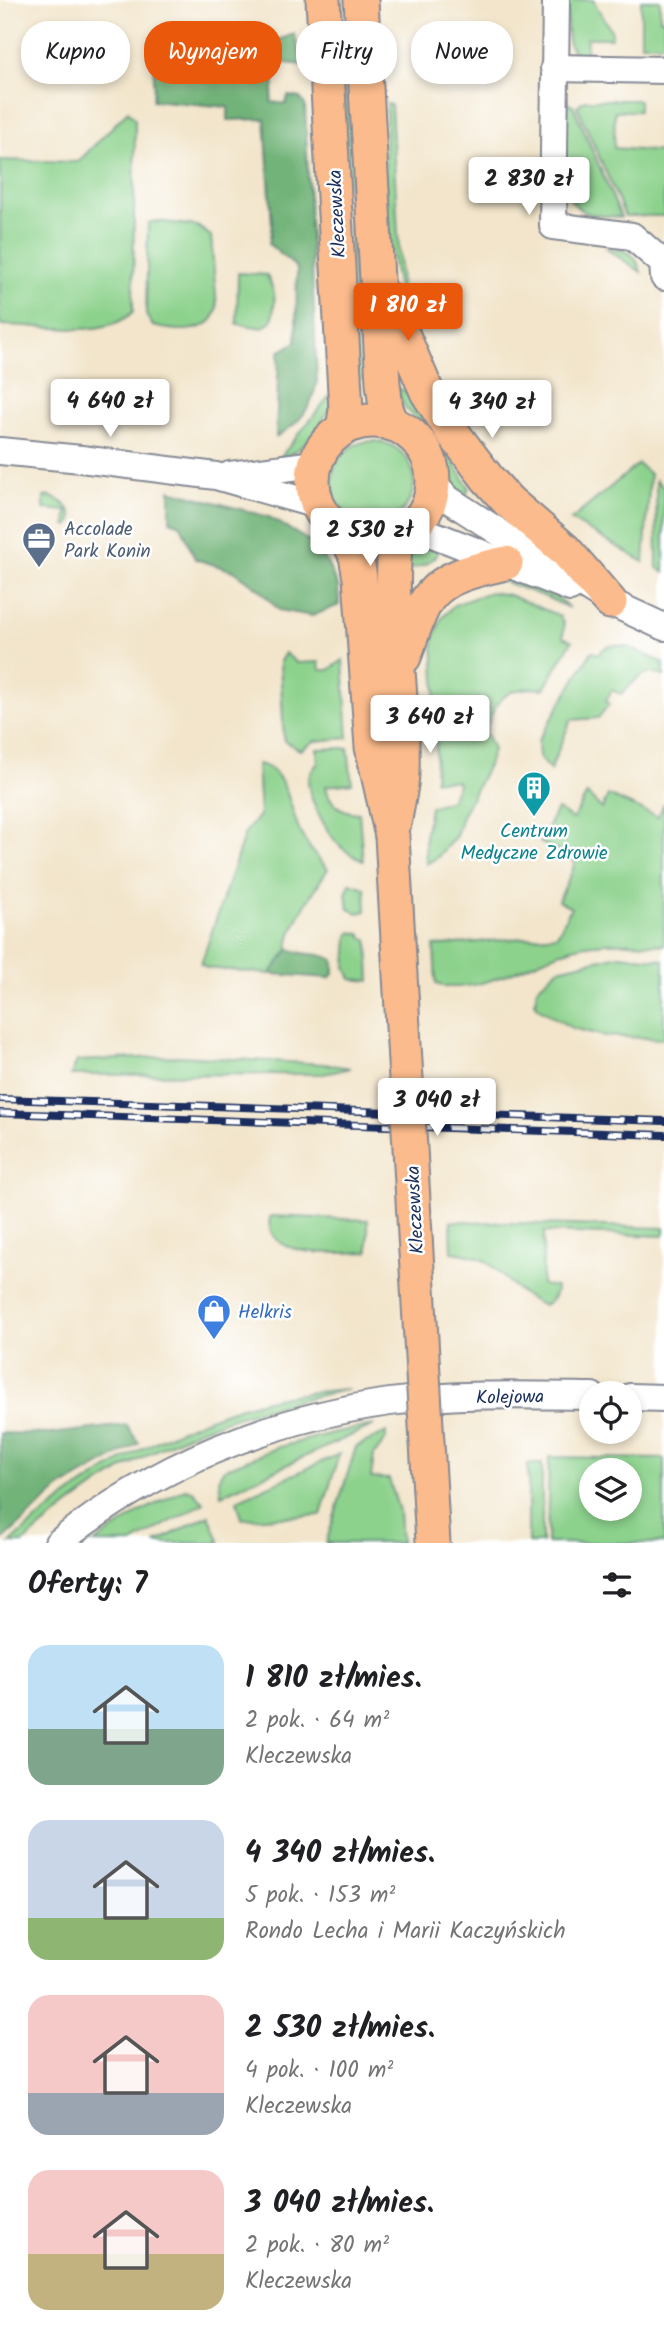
<!DOCTYPE html>
<html lang="pl">
<meta charset="utf-8">
<style>
body{margin:0;font-family:Kalam,sans-serif;background:#f2f2f2;color:#202124;height:100vh;display:flex;flex-direction:column;font-size:26px;white-space:nowrap}
*{box-sizing:border-box;margin:0}
p{font-size:23px;color:#757577}
.icon{flex:none;width:38px;height:38px;fill:none;stroke:currentColor;stroke-width:2;stroke-linecap:round;stroke-linejoin:round}
.map{position:relative;height:1543px;overflow:hidden}
.details{display:flex;flex-direction:column;background:#fff;flex:1}
.details>*{flex:none}
.top-card{position:absolute;left:21px;top:21px;width:623px;height:63px;display:flex;gap:14px}
.buttons{position:absolute;left:579px;top:1381px;display:grid;gap:14px}
.buttons a{display:grid;place-items:center;width:63px;height:63px;border-radius:50%;background:#fff;box-shadow:0 4px 10px #0003;font-size:35px}
.price{position:absolute;translate:-50% -60px;padding:0 16px;border-radius:7px;background:#fff;color:#222;font-size:23px;line-height:46px;filter:drop-shadow(0 2px 4px #0008)}
.price::after{content:'';position:absolute;left:50%;top:42px;width:21px;height:16px;margin-left:-10px;background:inherit;clip-path:polygon(0 0,100% 0,50% 100%)}
.price.active{background:#ea580c;color:#fff}
ul{padding:0;list-style:none}
li{display:flex;align-items:center;gap:21px;height:175px;padding:0 28px}
li span{display:grid;place-items:center;flex:none;width:196px;height:140px;border-radius:21px;color:#555}
li>.icon{margin-inline-start:auto}
span .icon{width:84px;height:84px;fill:#fffc;stroke-width:1}
li b{font-size:30px}
h2{display:flex;justify-content:space-between;align-items:center;height:84px;padding:0 28px;font-size:30px}
.pill{padding:0 24px;border-radius:28px;background:#fff;box-shadow:0 4px 10px #0003;font-size:24px;line-height:63px}
.pill.active{background:#ea580c;color:#fff}
.map>svg:first-child{display:block}
.green{fill:#8cd18c;stroke:#548075;stroke-width:2;fill-rule:evenodd}
.forest{fill:#71b378;stroke:#46716b;stroke-width:2}
.lines{fill:none;stroke-linecap:round;stroke-linejoin:round}
.minor-casing{stroke:#868a94;stroke-width:30}
.major-casing{stroke:#868a94;stroke-width:37}
.minor{stroke:#fff;stroke-width:26}
.major{stroke:#fbbb8c;stroke-width:33}
.rail-casing{stroke:#1b2f5e;stroke-width:8}
.rail{stroke:#fff;stroke-width:5;stroke-dasharray:16;stroke-linecap:butt}
.major-bridge-casing{stroke:#868a94;stroke-width:37;stroke-linecap:butt}
.major-bridge{stroke:#fbbb8c;stroke-width:33}
.labels{text-anchor:middle;stroke-width:5;stroke-linejoin:round;paint-order:stroke}
.street-label{font-size:19px;fill:#1b2f5e;stroke:#fff}
.service-label{font-size:19px;fill:#4e5e75;stroke:#fff;text-anchor:start}
.culture-label{font-size:19px;fill:#0d838f;stroke:#fff}
.shop-label{font-size:19px;fill:#366cbe;stroke:#fff;text-anchor:start}
</style>
<div class="map">
<svg width="664" height="1543" viewBox="0 0 664 1543">
<rect width="100%" height="100%" fill="#fff"/>
<filter id="ink" filterUnits="userSpaceOnUse"><feTurbulence type="fractalNoise" baseFrequency=".0143" numOctaves="2"/><feDisplacementMap in="SourceGraphic" scale="14" xChannelSelector="R" yChannelSelector="G"/><feConvolveMatrix kernelMatrix="1 2 1 2 8 2 1 2 1" color-interpolation-filters="sRGB"/></filter>
<filter id="wash" filterUnits="userSpaceOnUse"><feTurbulence type="fractalNoise" baseFrequency=".00686" numOctaves="4" result="noise"/><feDisplacementMap in="SourceGraphic" scale="28" xChannelSelector="R" yChannelSelector="G"/><feGaussianBlur stdDeviation="1.57" result="paint"/><feColorMatrix in="noise" values="0 0 0 0 0 0 0 0 0 0 0 0 0 0 0 0 0 1.4 0 .05"/><feComposite in="paint" operator="in"/></filter>
<g filter="url(#wash)">
<rect width="100%" height="100%" fill="#f2e5cb"/>
<g class="green">
<path d="M 568,0 L 593,0 L 612,32 L 612,38 L 587,38 L 586,58 C 560,54 568,21 568,0 Z"/>
<polygon points="641,0 660,0 660,19 664,19 664,44 641,44"/>
<polygon points="344,87 357,147 370,378 357,379"/>
<polygon points="585,100 639,100 639,111 615,111 614,148 664,152 664,216 625,216 577,106"/>
<path d="M 566,103 L 573,105 L 621,217 C 593,215 578,218 565,189 Z"/>
<path d="M 387,104 L 391,105 L 401,287 L 407,324 C 386,251 382,181 387,104 Z"/>
<path d="M 128,111 L 135,119 L 133,312 C 103,341 39,324 0,325 L 0,160 L 78,162 Z"/>
<path d="M 157,221 L 197,226 L 211,236 L 217,308 C 212,336 174,331 153,326 L 146,315 L 148,223 Z"/>
<path d="M 605,248 C 627,250 635,251 641,272 Z"/>
<path d="M 238,273 L 267,275 C 276,294 276,299 272,320 L 263,328 L 237,324 Z"/>
<polygon points="396,388 409,392 469,487 465,498 452,484 442,447 424,425 405,408"/>
<path d="M 331,394 L 333,401 C 321,426 307,450 279,459 Z"/>
<circle cx="373" cy="482" r="41"/>
<polygon points="638,464 650,474 644,562 571,520"/>
<polygon points="656,480 664,488 664,572 657,568"/>
<path d="M 49,496 C 60,500 73,507 72,521 L 68,526 L 66,525 L 67,511 L 44,509 L 44,497 Z"/>
<path d="M 423,548 L 439,550 C 433,563 418,569 405,569 L 406,558 Z"/>
<polygon points="510,577 558,597 569,608 546,597 499,580"/>
<path d="M 490,592 L 509,595 L 560,616 L 564,625 L 563,637 L 572,641 L 544,689 C 508,685 494,698 486,732 L 493,750 L 488,765 L 462,816 L 456,836 L 437,858 L 426,864 L 425,837 L 430,807 L 451,800 L 458,784 L 457,781 L 435,780 L 437,720 L 433,641 L 441,619 L 454,605 Z"/>
<path d="M 614,645 L 628,647 L 664,663 L 664,676 C 642,667 637,680 621,694 L 612,690 L 606,701 L 609,704 L 598,718 L 571,720 L 550,770 L 539,757 L 538,741 L 592,651 L 598,654 L 606,647 Z"/>
<polygon points="285,653 297,663 319,662 320,670 329,670 343,660 348,738 315,741 300,750 284,741 280,661"/>
<path d="M 348,748 L 352,783 L 326,786 C 329,804 341,812 359,813 L 363,861 C 355,857 347,853 340,846 C 327,833 309,800 308,782 C 308,774 313,768 318,763 L 317,749 Z"/>
<path d="M 257,764 C 287,768 289,806 299,829 C 306,845 316,857 328,869 C 318,885 285,932 289,949 L 270,974 L 208,968 L 201,964 L 245,833 L 260,814 Z"/>
<path d="M 587,794 L 602,809 L 608,795 L 658,817 L 664,803 L 664,945 C 634,943 602,940 573,948 C 535,959 474,998 436,984 L 434,946 L 557,935 L 571,908 L 558,901 L 572,872 L 575,861 L 540,842 L 557,809 L 573,819 Z"/>
<polygon points="350,883 365,888 366,911 358,913 349,909 346,894"/>
<polygon points="352,932 360,934 364,939 368,939 370,981 351,979 346,967 348,936"/>
<polygon points="619,955 664,960 664,1039 604,1036 572,1028 538,1008 535,1002 537,988 558,969"/>
<polygon points="179,1056 324,1064 351,1068 324,1074 71,1075 77,1061"/>
<path d="M 270,1216 L 368,1220 L 368,1252 C 342,1253 261,1261 270,1216 Z"/>
<path d="M 451,1221 L 664,1228 L 664,1236 L 544,1232 L 542,1285 L 556,1287 C 556,1296 552,1302 543,1305 C 518,1297 506,1275 485,1261 C 475,1255 464,1254 452,1252 Z"/>
<path d="M 349,1389 C 307,1398 265,1407 224,1421 C 150,1446 81,1492 23,1543 L 10,1543 C 81,1479 166,1427 259,1402 C 288,1394 319,1391 349,1389 Z"/>
<polygon points="374,1425 221,1495 219,1477 224,1469 279,1447 332,1433"/>
<polygon points="386,1432 386,1439 374,1455 371,1478 389,1479 399,1511 401,1543 326,1543 356,1447"/>
<polygon points="339,1454 321,1515 242,1519 237,1500"/>
<path d="M 549,1457 L 664,1459 L 664,1543 L 547,1543 ZM 630,1470 L 630,1508 L 592,1508 L 592,1470 Z"/>
<rect x="528" y="1464" width="14" height="79"/>
<polygon points="185,1489 193,1491 204,1503 132,1543 94,1543 138,1513"/>
<polygon points="209,1515 220,1543 155,1543"/>
</g>
<g class="forest">
<path d="M 163,34 L 241,45 L 257,39 L 281,39 L 294,34 L 304,65 L 277,62 L 271,102 L 286,104 L 288,96 L 300,98 L 305,105 L 317,382 C 310,411 301,422 276,437 L 279,352 L 296,342 L 297,268 L 269,244 L 272,225 L 265,119 L 228,120 L 228,107 L 153,100 L 156,39 Z"/>
<polygon points="170,490 269,517 309,541 320,549 338,586 339,605 312,616 279,610 259,589 234,571 195,559 181,525 170,521"/>
<path d="M 289,949 C 304,957 319,951 334,960 L 334,973 L 329,978 L 270,974 Z"/>
<polygon points="126,1425 139,1443 60,1488 0,1542 0,1433 49,1434"/>
</g>
</g>
<g filter="url(#ink)">
<g class="lines">
<g class="minor-casing">
<g id="minor">
<polyline points="556,0 553,226 632,236 663,263 664,277"/>
<polyline points="554,68 664,70"/>
<polyline points="0,451 81,459 216,476 317,505"/>
<polyline points="230,475 315,464"/>
<polyline points="433,482 448,499 502,534 610,602 664,627"/>
<polyline points="412,526 570,588"/>
<polyline points="630,1397 664,1398"/>
<path d="M 58,1543 C 154,1466 268,1419 390,1402 C 456,1393 525,1395 592,1396"/>
</g>
</g>
<g class="major-casing">
<g id="major">
<polyline points="323,0 346,410 343,429"/>
<polyline points="361,0 383,383 386,408 392,424"/>
<polyline points="387,298 427,392 453,433 488,479 508,501 565,550 610,602"/>
<circle cx="373" cy="481" r="60"/>
<polyline points="346,535 356,556 360,578 372,747 392,836"/>
<path d="M 404,657 C 412,638 417,612 430,596 C 448,574 480,569 506,563"/>
<path d="M 395,820 C 397,804 402,788 402,772 C 405,694 387,614 396,536"/>
<polyline points="427,1443 433,1543"/>
</g>
</g>
<use href="#minor" class="minor"/>
<use href="#major" class="major"/>
<g class="rail-casing">
<g id="rail">
<polyline points="0,1099 664,1121"/>
<polyline points="0,1113 664,1135"/>
</g>
</g>
<use href="#rail" class="rail"/>
<g class="major-bridge-casing">
<polyline id="major-bridge" points="392,836 427,1443"/>
</g>
<use href="#major-bridge" class="major-bridge"/>
</g>
</g>
<defs>
<g id="office-pin" transform="scale(1.75)"><path d="M0 17L-7.5 6A9.5 9.5 0 1 1 7.5 6Z" fill="#5c6f8a" stroke="#fff"/><path d="M-6-3h4V-5.5h4V-3h4V5H-6ZM-1-4.5V-3h2v-1.5ZM-6 0V1H6V0Z" fill="#fff"/></g>
<g id="building-pin" transform="scale(1.75)"><path d="M0 17L-7.5 6A9.5 9.5 0 1 1 7.5 6Z" fill="#0f9aa8" stroke="#fff"/><path d="M-4-6H4V6H1V3H-1V6H-4ZM-2.5-4.3h1.7v1.8h-1.7ZM.8-4.3h1.7v1.8H.8ZM-2.5-1h1.7V.8h-1.7ZM.8-1h1.7V.8H.8Z" fill="#fff"/></g>
<g id="shop-pin" transform="scale(1.75)"><path d="M0 17L-7.5 6A9.5 9.5 0 1 1 7.5 6Z" fill="#3f7fe0" stroke="#fff"/><path d="M-5-2.5h2.3a2.7 3.5 0 0 1 5.4 0H5L5.5 6h-11ZM-1.5-2.5h3a1.5 2.3 0 0 0-3 0Z" fill="#fff"/></g>
</defs>
<g fill-rule="evenodd">
<use href="#office-pin" x="39" y="539"/>
<use href="#building-pin" x="534" y="788"/>
<use href="#shop-pin" x="214" y="1311"/>
</g>
<g class="labels">
<g class="street-label">
<text transform="translate(336 214) rotate(-93)" y="7">Kleczewska</text>
<text transform="translate(414 1210) rotate(-93)" y="7">Kleczewska</text>
<text transform="translate(510 1396) rotate(-1)" y="7">Kolejowa</text>
</g>
<g class="service-label">
<text x="64" y="535">Accolade<tspan x="64" dy="22">Park Konin</tspan></text>
</g>
<g class="culture-label">
<text x="534" y="837">Centrum<tspan x="534" dy="22">Medyczne Zdrowie</tspan></text>
</g>
<g class="shop-label">
<text x="238" y="1318">Helkris</text>
</g>
</g>
</svg>
<div class="buttons">
<a><svg class="icon" aria-label="locate" viewBox="0 0 24 24"><circle cx="12" cy="12" r="6"/><path d="M12 2v4M12 18v4M2 12h4M18 12h4"/></svg></a>
<a><svg class="icon" aria-label="layers" viewBox="0 0 24 24"><path d="M12 4l9 5-9 5-9-5zM3 14l9 5 9-5"/></svg></a>
</div>
<b class="price" style="left:529px;top:217px">2 830 zł</b>
<b class="price active" style="left:408px;top:343px">1 810 zł</b>
<b class="price" style="left:110px;top:439px">4 640 zł</b>
<b class="price" style="left:492px;top:440px">4 340 zł</b>
<b class="price" style="left:370px;top:568px">2 530 zł</b>
<b class="price" style="left:430px;top:755px">3 640 zł</b>
<b class="price" style="left:437px;top:1138px">3 040 zł</b>
<div class="top-card">
<a class="pill">Kupno</a>
<a class="pill active">Wynajem</a>
<a class="pill">Filtry</a>
<a class="pill">Nowe</a>
</div>
</div>
<section class="details">
<h2>Oferty: 7<svg class="icon" aria-label="filters" viewBox="0 0 24 24"><path d="M4 7h16M4 17h16"/><circle cx="9" cy="7" r="2"/><circle cx="15" cy="17" r="2"/></svg></h2>
<ul>
<li><span style="background:linear-gradient(#bfe0f5 60%,#7fa58c 0)"><svg class="icon" aria-label="home" viewBox="0 0 24 24"><path d="M3 11l9-7 9 7M6 9v11h12V9"/></svg></span><div><b>1 810 zł/mies.</b><p>2 pok. · 64 m²</p><p>Kleczewska</p></div></li>
<li><span style="background:linear-gradient(#c9d6e8 70%,#8fb573 0)"><svg class="icon" aria-label="home" viewBox="0 0 24 24"><path d="M3 11l9-7 9 7M6 9v11h12V9"/></svg></span><div><b>4 340 zł/mies.</b><p>5 pok. · 153 m²</p><p>Rondo Lecha i Marii Kaczyńskich</p></div></li>
<li><span style="background:linear-gradient(#f6c9c9 70%,#9aa5b1 0)"><svg class="icon" aria-label="home" viewBox="0 0 24 24"><path d="M3 11l9-7 9 7M6 9v11h12V9"/></svg></span><div><b>2 530 zł/mies.</b><p>4 pok. · 100 m²</p><p>Kleczewska</p></div></li>
<li><span style="background:linear-gradient(#f6c9c9 60%,#c2b280 0)"><svg class="icon" aria-label="home" viewBox="0 0 24 24"><path d="M3 11l9-7 9 7M6 9v11h12V9"/></svg></span><div><b>3 040 zł/mies.</b><p>2 pok. · 80 m²</p><p>Kleczewska</p></div></li>
</ul>
</section>
